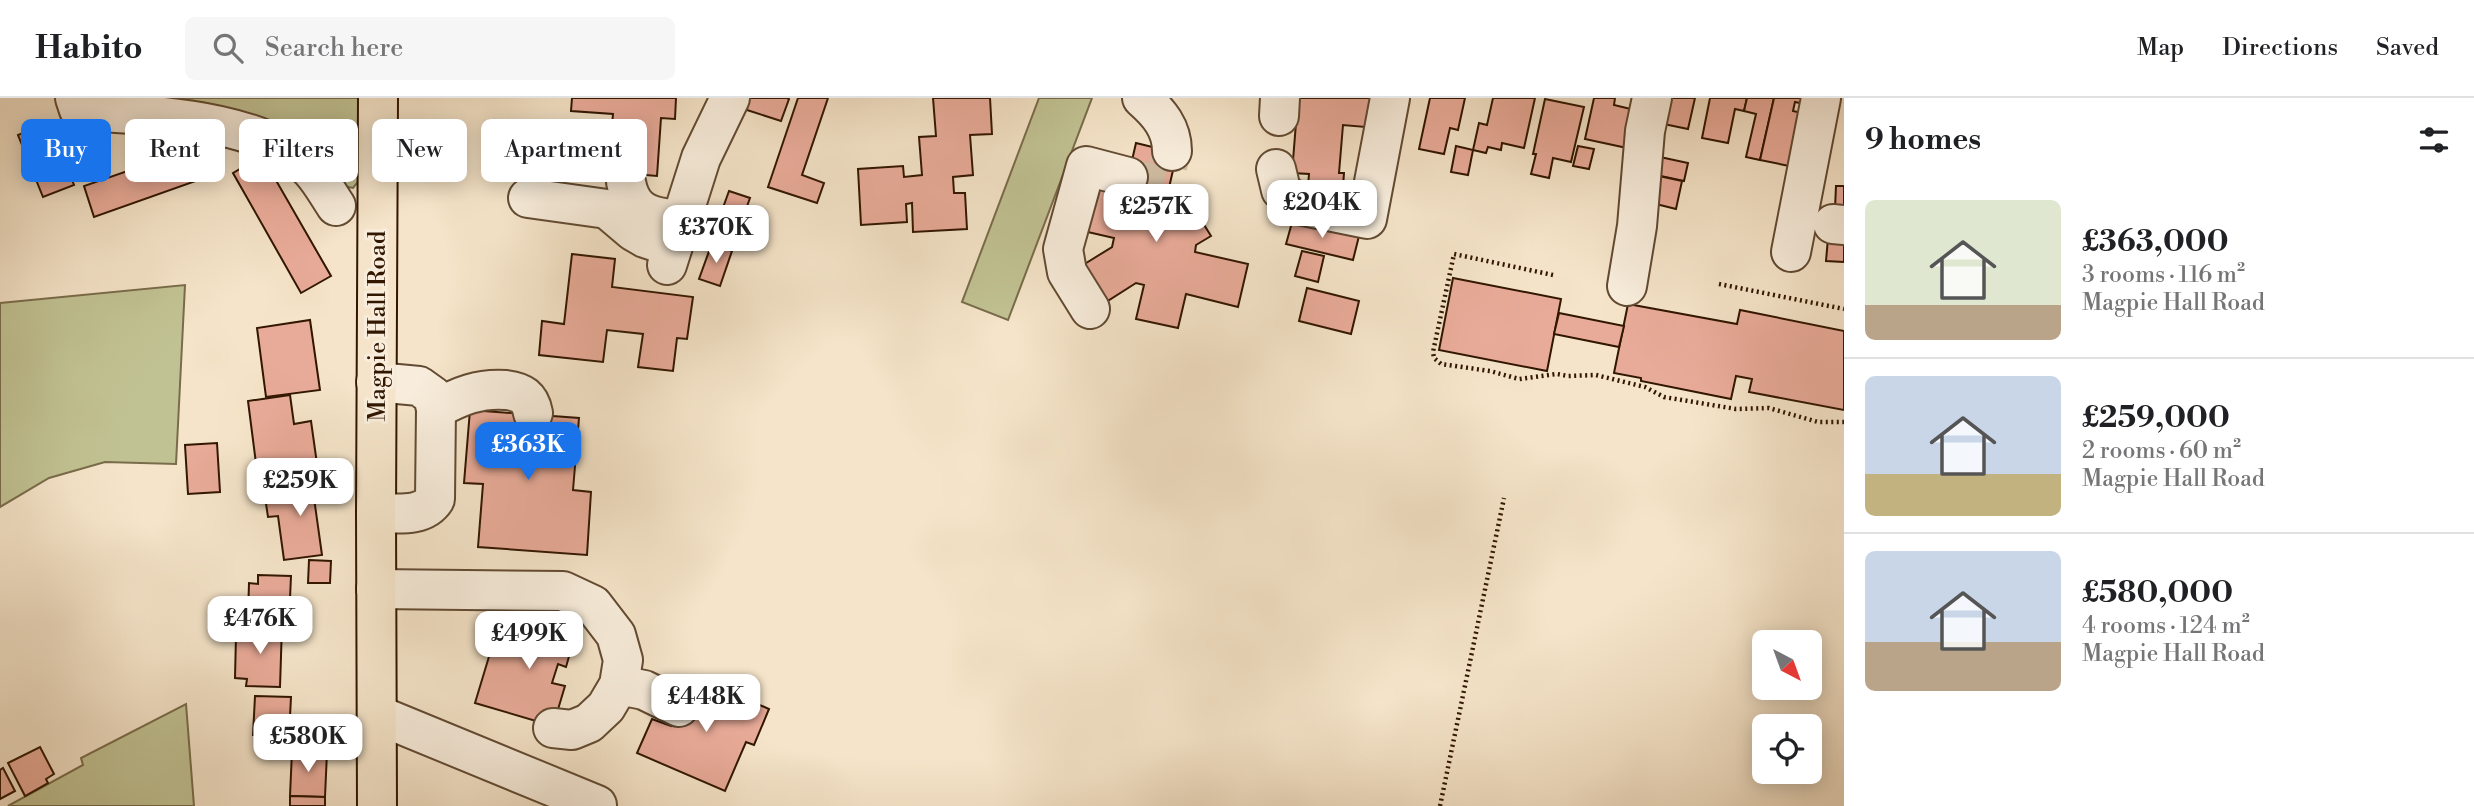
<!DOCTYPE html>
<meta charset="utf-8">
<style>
body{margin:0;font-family:"Libre Bodoni",serif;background:#f6f6f6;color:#202124;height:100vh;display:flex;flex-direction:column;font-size:26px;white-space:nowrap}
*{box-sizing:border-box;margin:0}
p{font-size:23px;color:#757577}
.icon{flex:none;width:38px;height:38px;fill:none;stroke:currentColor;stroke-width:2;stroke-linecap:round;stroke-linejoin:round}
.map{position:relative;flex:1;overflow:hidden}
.sheet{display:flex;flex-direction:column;background:#fff;width:630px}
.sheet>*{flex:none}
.top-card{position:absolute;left:21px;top:21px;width:665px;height:63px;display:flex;gap:14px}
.needle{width:46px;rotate:139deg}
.buttons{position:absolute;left:1752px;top:532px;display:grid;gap:14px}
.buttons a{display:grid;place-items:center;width:70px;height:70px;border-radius:10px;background:#fff;box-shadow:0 4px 18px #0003;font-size:35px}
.price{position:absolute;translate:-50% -60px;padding:0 16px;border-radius:14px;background:#fff;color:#222;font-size:23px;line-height:46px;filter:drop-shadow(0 2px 4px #0008)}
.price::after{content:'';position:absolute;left:50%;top:42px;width:21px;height:16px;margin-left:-10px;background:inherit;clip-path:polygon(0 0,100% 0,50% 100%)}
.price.active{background:#1a73e8;color:#fff}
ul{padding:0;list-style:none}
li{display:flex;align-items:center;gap:21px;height:175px;padding:0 21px}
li+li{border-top:2px solid #e0e0e0}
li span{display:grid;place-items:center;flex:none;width:196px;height:140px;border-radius:10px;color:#555}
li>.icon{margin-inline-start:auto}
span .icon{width:84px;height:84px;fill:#fffc;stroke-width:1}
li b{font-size:30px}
h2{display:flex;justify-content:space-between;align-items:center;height:84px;padding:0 21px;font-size:30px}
.tag{padding:0 24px;border-radius:10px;background:#fff;box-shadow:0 4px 18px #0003;font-size:24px;line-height:63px}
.tag.active{background:#1a73e8;color:#fff}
header{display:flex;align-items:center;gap:42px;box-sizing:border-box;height:98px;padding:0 35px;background:#fff;border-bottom:2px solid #e0e0e0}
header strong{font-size:33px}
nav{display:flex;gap:38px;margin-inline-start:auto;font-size:24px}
.search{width:490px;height:63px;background:#f6f6f6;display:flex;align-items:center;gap:18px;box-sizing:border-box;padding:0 24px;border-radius:10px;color:#757577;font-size:26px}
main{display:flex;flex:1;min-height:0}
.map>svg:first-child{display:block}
.green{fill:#c1c293;stroke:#796c4a;stroke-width:2}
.building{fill:#e9ab99;stroke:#311600;stroke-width:2}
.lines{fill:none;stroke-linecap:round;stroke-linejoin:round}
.minor-tunnel{stroke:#cebba1;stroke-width:38;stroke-dasharray:38 19;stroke-linecap:butt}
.minor-casing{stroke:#624a32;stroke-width:42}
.major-casing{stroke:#311600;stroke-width:42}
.path{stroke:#311600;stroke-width:4.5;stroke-dasharray:2 3.5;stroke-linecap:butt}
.minor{stroke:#f8eddc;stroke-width:38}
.major{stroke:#f5e4c9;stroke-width:38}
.labels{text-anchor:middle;stroke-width:6;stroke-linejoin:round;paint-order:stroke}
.street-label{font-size:24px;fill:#311600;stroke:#f8eddc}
</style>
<header>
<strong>Habito</strong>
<div class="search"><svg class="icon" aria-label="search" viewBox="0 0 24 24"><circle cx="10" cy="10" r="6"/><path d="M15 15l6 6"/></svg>Search here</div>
<nav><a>Map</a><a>Directions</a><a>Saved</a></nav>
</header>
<main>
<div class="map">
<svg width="1844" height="708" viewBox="0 0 1844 708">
<rect width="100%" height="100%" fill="#f5e4c9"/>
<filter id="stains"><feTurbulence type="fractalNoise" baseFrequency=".00286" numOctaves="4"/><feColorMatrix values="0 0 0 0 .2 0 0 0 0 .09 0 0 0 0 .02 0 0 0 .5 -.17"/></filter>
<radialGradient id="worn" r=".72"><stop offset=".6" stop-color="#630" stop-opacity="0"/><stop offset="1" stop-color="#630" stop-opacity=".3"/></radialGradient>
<g class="green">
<polygon points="90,0 358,0 362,79 353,90 343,88"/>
<polygon points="1039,0 1092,0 1008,222 962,204"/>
<polygon points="185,187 176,366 105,364 49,380 0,409 0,205"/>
<polygon points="186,606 194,708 8,708 83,667 81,660"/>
</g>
<g class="building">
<polygon points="572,0 676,0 675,21 661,20 657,78 585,72 589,25 612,27 613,16 571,13"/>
<polygon points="748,0 787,0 789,1 781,23 744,11"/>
<polygon points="798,0 828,0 802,77 824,85 817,105 768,89"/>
<polygon points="933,0 990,0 992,36 970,37 973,77 953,79 954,95 965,95 967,131 913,134 912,105 906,106 907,124 861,127 858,71 903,68 904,79 922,77 919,39 936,38"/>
<polygon points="1298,0 1379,0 1377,30 1343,27 1339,75 1344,75 1342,102 1307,100 1309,76 1292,75"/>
<polygon points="1430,0 1465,0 1458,32 1450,30 1444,56 1419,51"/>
<polygon points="1493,0 1535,0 1524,50 1502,45 1501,52 1488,49 1486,55 1473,52 1479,25 1487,27"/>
<polygon points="1594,0 1615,0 1614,7 1635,12 1627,50 1585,41"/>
<polygon points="1659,0 1695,0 1688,31 1654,24"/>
<polygon points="1710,0 1747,0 1744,13 1735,11 1728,45 1702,40"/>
<polygon points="1747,0 1774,0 1760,62 1746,59 1756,16 1744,13"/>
<polygon points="1774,0 1815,0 1813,8 1795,4 1793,13 1811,17 1799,70 1760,62"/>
<polygon points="1545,1 1584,9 1571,64 1553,60 1549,80 1531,76 1536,56 1533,56"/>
<polygon points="49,24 74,87 43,99 18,37"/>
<polygon points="214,43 224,73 94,119 84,88"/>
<polygon points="1136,45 1177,55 1165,107 1175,109 1188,101 1211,138 1196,147 1195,154 1248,166 1238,209 1186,196 1178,230 1136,221 1144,187 1136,185 1106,204 1083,167 1112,149 1114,140 1079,132 1089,89 1124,97"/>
<polygon points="1456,48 1473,52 1468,77 1451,74"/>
<polygon points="1578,48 1594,51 1589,71 1573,68"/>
<polygon points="262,58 331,178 301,195 233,75"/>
<polygon points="1660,59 1688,65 1684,83 1656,77"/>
<polygon points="1659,78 1682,83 1676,111 1652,105"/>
<polygon points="1836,88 1844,88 1844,112 1835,111"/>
<polygon points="729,93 750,100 736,139 715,132"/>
<polygon points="1293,121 1359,138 1353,162 1286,146"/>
<polygon points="1828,140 1844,141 1844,164 1826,163"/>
<polygon points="712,145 732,153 720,188 699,181"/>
<polygon points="1302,153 1324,158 1318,184 1295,178"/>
<polygon points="572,156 615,161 612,189 693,199 687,241 677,240 673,273 638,269 643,236 607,232 603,264 539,257 542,223 564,226"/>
<polygon points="1453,180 1561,201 1547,273 1439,252"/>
<polygon points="1307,190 1359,203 1351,236 1299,223"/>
<polygon points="1628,206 1737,226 1740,212 1844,233 1844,312 1749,294 1752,281 1736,278 1731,301 1641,283 1641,280 1614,275"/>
<polygon points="1559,215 1624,228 1619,249 1554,236"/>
<polygon points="310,222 320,292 266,299 257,230"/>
<polygon points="290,297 294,326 311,323 318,373 258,381 248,303"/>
<polygon points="470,312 579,320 573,392 591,394 587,457 478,449 483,386 464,385"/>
<polygon points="217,345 220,394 188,396 185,347"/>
<polygon points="336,380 338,396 314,400 322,457 284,462 278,418 268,419 265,399 298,394 297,385"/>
<polygon points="309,462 331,463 330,485 308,485"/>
<polygon points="258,477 291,478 289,523 257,522 257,518 248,518 249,485 258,486"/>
<polygon points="531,513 578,527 566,569 558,566 552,585 565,588 553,628 475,605 494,542 520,550"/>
<polygon points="249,526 282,527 280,589 246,588 247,581 235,580 236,537 248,537"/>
<polygon points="693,578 769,611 754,647 746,644 725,693 637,655 652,621 671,628"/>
<polygon points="255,598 291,599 289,638 253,637"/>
<polygon points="306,626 332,627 331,650 305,649"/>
<polygon points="40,649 54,676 46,681 48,685 25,698 8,665"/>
<polygon points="292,653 327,654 325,699 290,698"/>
<polygon points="3,670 15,693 0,701 0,672"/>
<polygon points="290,698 325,699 325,708 290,708"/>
</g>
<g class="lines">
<polyline class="minor-tunnel" points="1128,79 1163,88 1172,53"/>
<g class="minor-casing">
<g id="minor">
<path d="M 75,0 L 79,12 C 146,18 263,19 311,72 C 321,83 328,96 336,108"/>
<path d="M 1142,0 C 1159,15 1172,30 1172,53"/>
<polyline points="1279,18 1280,0"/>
<polyline points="1276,71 1281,92 1298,107 1367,121 1390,0"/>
<path d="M 626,84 C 630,107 642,117 665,120"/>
<polyline points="528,100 607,111 633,133 645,140 672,149"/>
<polyline points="1833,126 1844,127"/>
<polyline points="1791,154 1821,0"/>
<polyline points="667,167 701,60 730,0"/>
<polyline points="1627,188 1637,128 1645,33 1652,0"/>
<polyline points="1090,211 1067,174 1063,151 1086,68 1128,79"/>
<path d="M 436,311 C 460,298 479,290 506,292 C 522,294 530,299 533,315"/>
<path d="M 376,415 C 396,415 423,420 435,401 L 436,311 L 433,298 L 419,288 L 376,284"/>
<polyline points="376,491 563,493 593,507 616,537 623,562 619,587 606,609 589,625 572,632 553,630"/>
<polyline points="619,587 644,592 679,609"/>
<polyline points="378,617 597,707"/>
</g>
</g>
<g class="major-casing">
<polyline id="major" points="377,708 376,415 378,0"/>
</g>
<g class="path">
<polyline points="1553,177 1454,156 1433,254 1434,260 1441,266 1490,273 1519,281 1557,276 1568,278 1596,277 1645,289 1664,299 1736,311 1769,310 1818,324 1844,324"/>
<polyline points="1719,186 1844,211"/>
<polyline points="1440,708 1504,400"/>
</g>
<use href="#minor" class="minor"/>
<use href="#major" class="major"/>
</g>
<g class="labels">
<g class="street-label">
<text transform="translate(377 228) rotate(-90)" y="8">Magpie Hall Road</text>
</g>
</g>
<rect width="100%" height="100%" filter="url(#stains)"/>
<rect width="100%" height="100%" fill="url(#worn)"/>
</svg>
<div class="buttons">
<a><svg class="needle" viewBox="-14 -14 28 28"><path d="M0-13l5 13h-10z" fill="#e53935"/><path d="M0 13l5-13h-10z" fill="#757577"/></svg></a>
<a><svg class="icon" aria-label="locate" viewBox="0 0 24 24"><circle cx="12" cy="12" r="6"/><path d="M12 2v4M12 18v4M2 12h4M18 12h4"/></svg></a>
</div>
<b class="price" style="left:1322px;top:142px">£204K</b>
<b class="price" style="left:1156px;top:146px">£257K</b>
<b class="price" style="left:716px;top:167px">£370K</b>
<b class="price active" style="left:528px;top:384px">£363K</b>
<b class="price" style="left:300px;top:420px">£259K</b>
<b class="price" style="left:260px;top:558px">£476K</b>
<b class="price" style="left:529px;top:573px">£499K</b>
<b class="price" style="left:706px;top:636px">£448K</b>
<b class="price" style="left:308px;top:676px">£580K</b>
<div class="top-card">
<a class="tag active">Buy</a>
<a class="tag">Rent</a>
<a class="tag">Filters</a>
<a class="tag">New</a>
<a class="tag">Apartment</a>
</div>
</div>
<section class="sheet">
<h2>9 homes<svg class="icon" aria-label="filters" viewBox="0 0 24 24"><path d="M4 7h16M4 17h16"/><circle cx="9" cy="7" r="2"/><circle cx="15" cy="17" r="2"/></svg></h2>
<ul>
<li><span style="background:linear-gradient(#dfe7d0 75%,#b9a48a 0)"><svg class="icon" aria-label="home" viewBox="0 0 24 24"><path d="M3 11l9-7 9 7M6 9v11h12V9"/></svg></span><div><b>£363,000</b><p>3 rooms · 116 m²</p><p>Magpie Hall Road</p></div></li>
<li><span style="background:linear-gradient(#c9d6e8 70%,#c2b280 0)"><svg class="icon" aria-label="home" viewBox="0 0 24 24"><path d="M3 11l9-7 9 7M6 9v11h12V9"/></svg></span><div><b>£259,000</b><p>2 rooms · 60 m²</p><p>Magpie Hall Road</p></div></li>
<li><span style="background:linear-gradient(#c9d6e8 65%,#b9a48a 0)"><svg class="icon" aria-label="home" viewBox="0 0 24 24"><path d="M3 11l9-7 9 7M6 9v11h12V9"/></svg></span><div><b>£580,000</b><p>4 rooms · 124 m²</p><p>Magpie Hall Road</p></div></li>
</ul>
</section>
</main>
